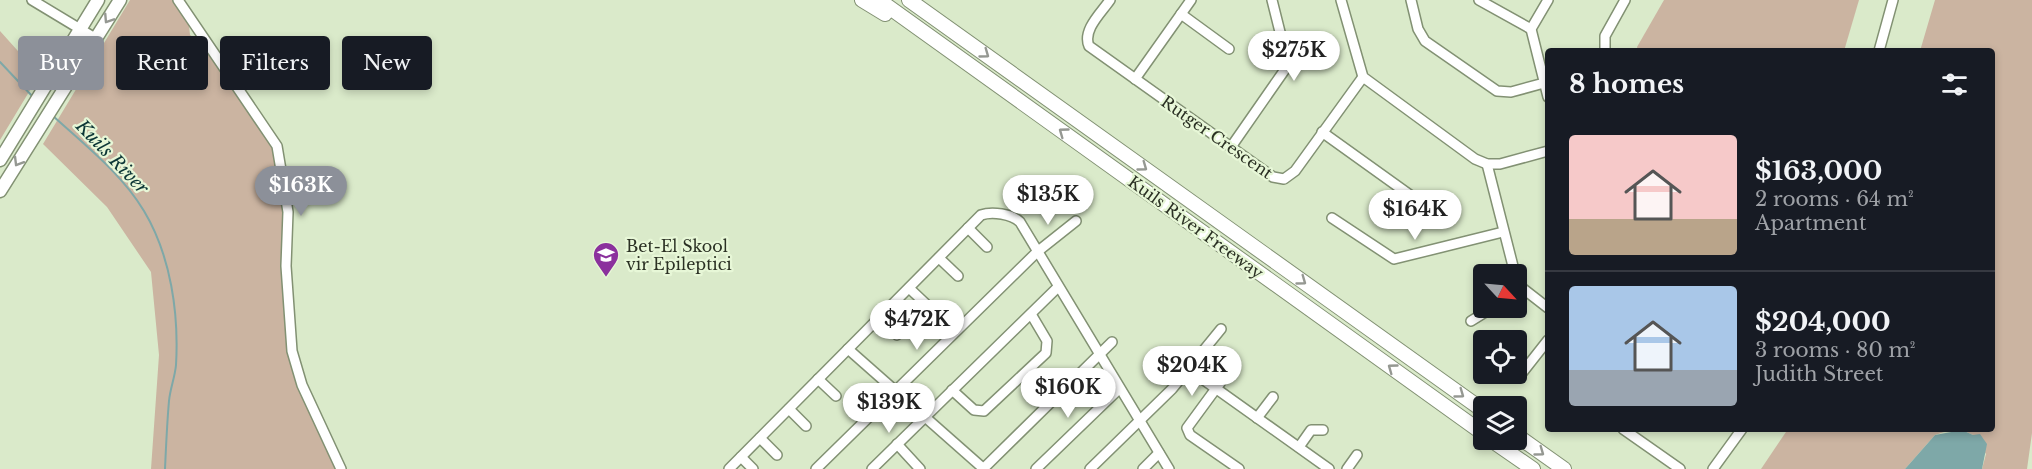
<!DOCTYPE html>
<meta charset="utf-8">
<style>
body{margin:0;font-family:"Libre Baskerville",serif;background:#20242c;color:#f1f3f6;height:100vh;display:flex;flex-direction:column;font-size:22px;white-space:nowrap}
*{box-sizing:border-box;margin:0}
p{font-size:20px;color:#9ea1a6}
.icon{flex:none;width:33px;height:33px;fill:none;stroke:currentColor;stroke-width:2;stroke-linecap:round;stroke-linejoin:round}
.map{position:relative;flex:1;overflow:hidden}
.side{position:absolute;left:1545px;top:48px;width:450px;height:384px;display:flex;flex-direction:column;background:#171b24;border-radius:6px;box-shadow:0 3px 9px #0003}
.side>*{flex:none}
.banner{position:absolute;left:18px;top:36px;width:570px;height:54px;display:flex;gap:12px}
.needle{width:39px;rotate:116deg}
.buttons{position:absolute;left:1473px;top:264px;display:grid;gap:12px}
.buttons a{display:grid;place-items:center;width:54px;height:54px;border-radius:6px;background:#171b24;box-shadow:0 3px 9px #0003;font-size:30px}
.price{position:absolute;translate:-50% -51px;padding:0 14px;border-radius:21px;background:#fff;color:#222;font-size:20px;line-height:39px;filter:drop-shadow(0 2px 3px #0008)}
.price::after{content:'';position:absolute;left:50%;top:36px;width:18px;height:14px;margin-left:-9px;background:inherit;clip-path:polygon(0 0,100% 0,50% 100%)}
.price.on{background:#8c9099;color:#fff}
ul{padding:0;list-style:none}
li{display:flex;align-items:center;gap:18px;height:150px;padding:0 24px}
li+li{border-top:2px solid #363941}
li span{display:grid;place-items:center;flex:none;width:168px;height:120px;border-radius:6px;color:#555}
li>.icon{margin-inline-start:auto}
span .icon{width:72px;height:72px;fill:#fffc;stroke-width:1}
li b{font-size:26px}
h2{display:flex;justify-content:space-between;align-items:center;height:72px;padding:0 24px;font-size:26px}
.chip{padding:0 21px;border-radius:6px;background:#171b24;box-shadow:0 3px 9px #0003;font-size:21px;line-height:54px}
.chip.on{background:#8c9099;color:#fff}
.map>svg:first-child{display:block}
.green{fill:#cbb4a1}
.water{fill:#7ea8a8}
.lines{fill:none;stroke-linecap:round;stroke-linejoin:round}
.stream{stroke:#7ea8a8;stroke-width:2}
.minor-casing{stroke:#829173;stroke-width:12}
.major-casing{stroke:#829173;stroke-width:15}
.highway-casing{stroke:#829173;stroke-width:16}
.minor{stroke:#fff;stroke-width:9}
.major{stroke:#fff;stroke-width:12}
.highway{stroke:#fff;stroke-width:14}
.oneway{stroke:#959892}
.labels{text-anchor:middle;stroke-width:4.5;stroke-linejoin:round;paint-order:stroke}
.street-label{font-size:16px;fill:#2b3124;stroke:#e7f7d7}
.poi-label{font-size:16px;fill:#2b3124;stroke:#e7f7d7;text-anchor:start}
.water-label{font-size:18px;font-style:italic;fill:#0d3737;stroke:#e7f7d7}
</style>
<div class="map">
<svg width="2032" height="469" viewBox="0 0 2032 469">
<rect width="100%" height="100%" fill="#daeaca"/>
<g class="green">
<polygon points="130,0 174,0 189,25 190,35 203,44 274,147 284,200 289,340 336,469 151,469 159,355 151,272 107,207 43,144"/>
<polygon points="1664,0 1859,0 1844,51 1638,51 1637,47"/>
<polygon points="1935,0 2032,0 2032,433 2027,469 1982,469 1986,454 1973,435 1962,430 1956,433 1947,431 1935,435 1905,469 1761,469 1788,429 1992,429 1992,51 1920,51"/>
<polygon points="0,31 26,60 41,72 0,140"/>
</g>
<polygon class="water" points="1962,430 1973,435 1980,434 1987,444 1982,469 1905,469 1935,435"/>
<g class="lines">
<g class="stream">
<polyline points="0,62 34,98"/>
<path d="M 53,116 C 85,145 122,174 144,211 C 171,256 179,314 176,365 C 175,377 170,389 169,401 C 167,423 166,447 165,469"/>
</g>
<g class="minor-casing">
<g id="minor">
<polyline points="32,0 95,38"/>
<polyline points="178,0 277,146 288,212 286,266 292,351 302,385 341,469"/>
<path d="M 1110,0 C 1102,12 1082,30 1089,46 L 1273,177 L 1284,179 L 1295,171 L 1363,77"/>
<polyline points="1341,0 1363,77 1475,159 1487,164 1500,164 1548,151"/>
<polyline points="1411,0 1418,29 1425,41 1497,91 1511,92 1544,83"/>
<polyline points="1479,0 1531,29"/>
<polyline points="1548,0 1531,29 1548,97"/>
<polyline points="1181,14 1229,49"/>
<polyline points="1605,51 1605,36 1625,0"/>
<polyline points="1879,51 1893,0"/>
<polyline points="1135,79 1191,0"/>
<polyline points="1322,132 1421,203"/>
<polyline points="1231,147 1286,68 1286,56 1272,0"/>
<polyline points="1487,164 1515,274"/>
<polyline points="1332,218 1394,259 1503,232"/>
<polyline points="968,228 987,247"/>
<polyline points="939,258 958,276"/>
<polyline points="1516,278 1521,287 1548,308"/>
<polyline points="909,288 927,305"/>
<polyline points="879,318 897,335"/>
<polyline points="1471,321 1492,308"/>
<polyline points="848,349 984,469"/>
<polyline points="1231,368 1187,428 1190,435 1239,469"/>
<polyline points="1190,370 1329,469"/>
<polyline points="1522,373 1548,340"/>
<polyline points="818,379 836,396"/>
<polyline points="952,390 974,410 984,411 1046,353 1047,341 1031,314"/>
<polyline points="789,409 806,426"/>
<polyline points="1257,418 1273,397"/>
<polyline points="1623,429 1680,469"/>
<polyline points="760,438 777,455"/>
<polyline points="897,444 920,469"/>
<polyline points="1299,447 1311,430 1323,430"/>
<polyline points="741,457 753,469"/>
<path d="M 729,469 L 981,215 C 992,211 1012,214 1020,222 L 1169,469"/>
<polyline points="816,469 1037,252 1076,221"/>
<polyline points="872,469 1058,287"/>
<polyline points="983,469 1112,342"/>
<polyline points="1036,469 1119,389"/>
<polyline points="1090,469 1172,389 1221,329"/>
<polyline points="1143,469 1159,453"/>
<polyline points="1347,469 1357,455"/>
<polyline points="1713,469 1742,429"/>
</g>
</g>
<g class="major-casing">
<g id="major">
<polyline points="0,160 98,0"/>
<polyline points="0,191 120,0"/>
</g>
</g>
<g class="highway-casing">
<g id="highway">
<polyline points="862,0 885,14"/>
<polyline points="879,0 1484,434"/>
<polyline points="909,0 1484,411"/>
<polyline points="1516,435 1564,469"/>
<polyline points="1491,440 1533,469"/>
</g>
</g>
<use href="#minor" class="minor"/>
<use href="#major" class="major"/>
<use href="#highway" class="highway"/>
</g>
<defs><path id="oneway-chevron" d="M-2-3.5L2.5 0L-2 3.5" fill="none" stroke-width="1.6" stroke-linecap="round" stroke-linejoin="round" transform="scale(1.5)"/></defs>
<g class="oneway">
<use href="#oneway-chevron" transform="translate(108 19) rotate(123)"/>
<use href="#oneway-chevron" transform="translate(985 54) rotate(36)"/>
<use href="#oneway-chevron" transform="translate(1063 132) rotate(-144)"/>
<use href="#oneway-chevron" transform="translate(18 162) rotate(121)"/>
<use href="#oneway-chevron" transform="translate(1143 167) rotate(36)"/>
<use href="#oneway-chevron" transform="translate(1302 281) rotate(36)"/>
<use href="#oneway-chevron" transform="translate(1392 368) rotate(-144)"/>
<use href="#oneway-chevron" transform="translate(1460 394) rotate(36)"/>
<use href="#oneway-chevron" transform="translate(1540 452) rotate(36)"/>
</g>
<defs>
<g id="school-pin" transform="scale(1.35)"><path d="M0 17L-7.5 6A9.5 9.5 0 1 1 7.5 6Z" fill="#8b319d" stroke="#e7f7d7"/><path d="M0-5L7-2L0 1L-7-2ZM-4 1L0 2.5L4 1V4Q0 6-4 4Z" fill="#fff"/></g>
</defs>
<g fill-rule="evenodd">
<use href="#school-pin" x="606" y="255"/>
</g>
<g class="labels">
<g class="street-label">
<text transform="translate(1217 137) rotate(35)" y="6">Rutger Crescent</text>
<text transform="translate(1196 227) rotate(36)" y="6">Kuils River Freeway</text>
</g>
<g class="poi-label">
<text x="626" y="252">Bet-El Skool<tspan x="626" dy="18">vir Epileptici</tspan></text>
</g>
<g class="water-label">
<text transform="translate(112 157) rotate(46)" y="6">Kuils River</text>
</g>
</g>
</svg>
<div class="buttons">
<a><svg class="needle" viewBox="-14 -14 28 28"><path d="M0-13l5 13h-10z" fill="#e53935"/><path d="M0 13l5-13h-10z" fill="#9ea1a6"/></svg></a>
<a><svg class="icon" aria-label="locate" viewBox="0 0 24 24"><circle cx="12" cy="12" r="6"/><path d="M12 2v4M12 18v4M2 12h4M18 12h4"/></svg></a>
<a><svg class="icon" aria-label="layers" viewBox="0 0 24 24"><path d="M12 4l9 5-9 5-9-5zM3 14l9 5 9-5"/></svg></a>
</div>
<b class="price" style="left:1294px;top:82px">$275K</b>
<b class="price on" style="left:301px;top:217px">$163K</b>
<b class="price" style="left:1048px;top:226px">$135K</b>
<b class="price" style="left:1415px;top:241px">$164K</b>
<b class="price" style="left:917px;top:351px">$472K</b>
<b class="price" style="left:1192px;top:397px">$204K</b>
<b class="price" style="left:1068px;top:419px">$160K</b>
<b class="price" style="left:889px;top:434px">$139K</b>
<div class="banner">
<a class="chip on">Buy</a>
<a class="chip">Rent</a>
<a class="chip">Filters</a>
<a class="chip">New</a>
</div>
<section class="side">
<h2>8 homes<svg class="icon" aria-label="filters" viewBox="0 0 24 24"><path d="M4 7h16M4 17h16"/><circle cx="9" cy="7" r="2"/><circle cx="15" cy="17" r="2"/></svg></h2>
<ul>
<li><span style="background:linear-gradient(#f6c9c9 70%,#b9a48a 0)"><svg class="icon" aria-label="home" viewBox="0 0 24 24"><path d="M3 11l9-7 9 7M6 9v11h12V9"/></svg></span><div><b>$163,000</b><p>2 rooms · 64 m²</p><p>Apartment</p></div></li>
<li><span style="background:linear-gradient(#a9c7e8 70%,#9aa5b1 0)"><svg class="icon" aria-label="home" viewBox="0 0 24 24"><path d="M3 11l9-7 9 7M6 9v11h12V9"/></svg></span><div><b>$204,000</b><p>3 rooms · 80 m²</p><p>Judith Street</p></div></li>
</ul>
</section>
</div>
